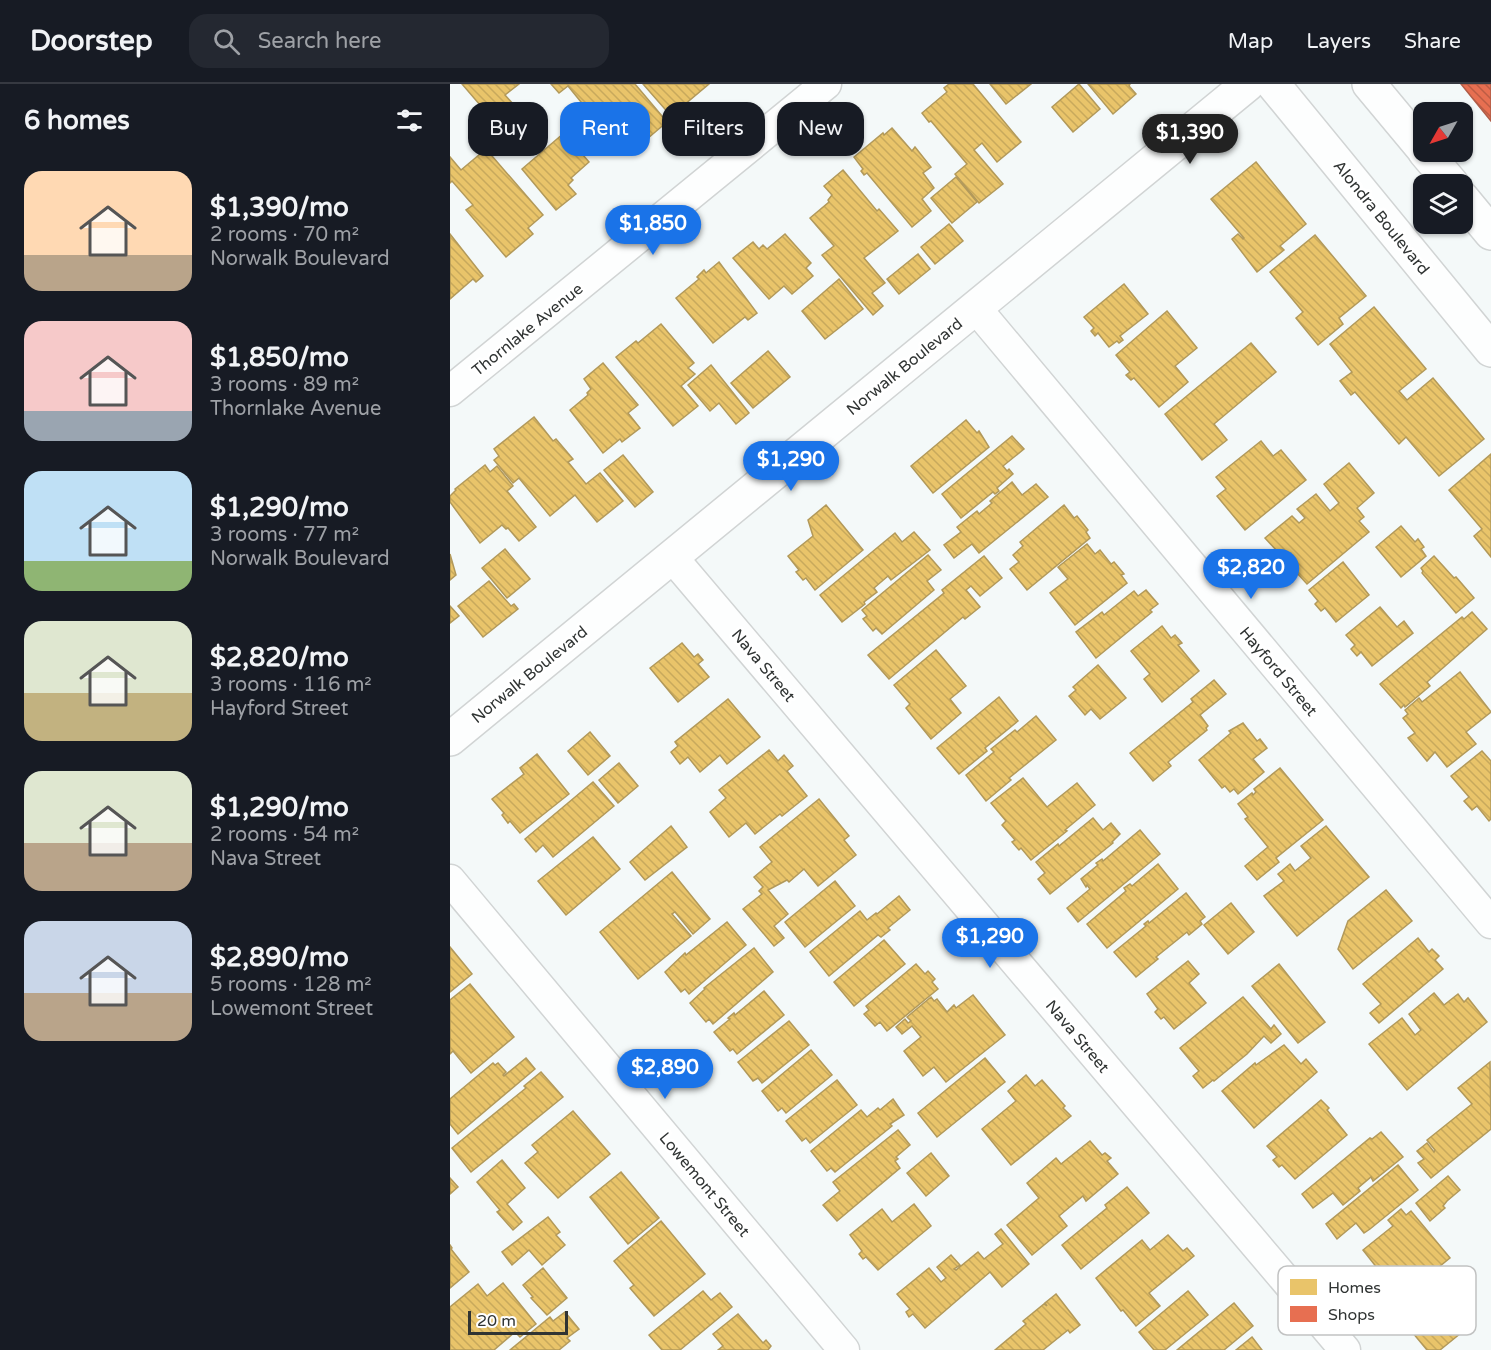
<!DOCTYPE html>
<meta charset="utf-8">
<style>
body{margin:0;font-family:"Varela Round",sans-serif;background:#242831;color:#f1f3f6;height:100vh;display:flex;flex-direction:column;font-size:22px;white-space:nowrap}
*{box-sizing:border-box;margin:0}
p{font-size:20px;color:#9ea1a6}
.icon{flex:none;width:33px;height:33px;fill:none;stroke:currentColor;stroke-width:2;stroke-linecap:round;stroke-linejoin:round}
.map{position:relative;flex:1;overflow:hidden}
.sheet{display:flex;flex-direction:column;background:#171b24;width:450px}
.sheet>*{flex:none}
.hud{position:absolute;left:18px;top:18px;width:570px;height:54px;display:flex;gap:12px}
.needle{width:39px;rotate:231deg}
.fabs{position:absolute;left:963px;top:18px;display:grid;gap:12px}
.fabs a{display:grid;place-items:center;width:60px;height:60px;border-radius:12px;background:#171b24;box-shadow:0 2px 4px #0004;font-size:30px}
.scale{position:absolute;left:18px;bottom:15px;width:100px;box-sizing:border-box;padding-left:6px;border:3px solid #303433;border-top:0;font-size:16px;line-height:21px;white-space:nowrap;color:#303433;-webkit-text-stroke:4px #fff;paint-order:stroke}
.price{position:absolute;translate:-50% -51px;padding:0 14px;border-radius:21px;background:#1a73e8;color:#fff;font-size:20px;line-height:39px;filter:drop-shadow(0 2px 3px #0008)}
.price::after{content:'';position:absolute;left:50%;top:36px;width:18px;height:14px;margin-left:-9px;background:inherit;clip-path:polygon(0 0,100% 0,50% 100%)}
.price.active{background:#222;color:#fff}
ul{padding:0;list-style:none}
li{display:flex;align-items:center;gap:18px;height:150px;padding:0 24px}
li span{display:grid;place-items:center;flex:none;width:168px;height:120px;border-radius:18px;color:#555}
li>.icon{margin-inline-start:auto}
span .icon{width:72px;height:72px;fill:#fffc;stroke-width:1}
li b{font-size:26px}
h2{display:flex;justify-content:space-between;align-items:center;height:72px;padding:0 24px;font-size:26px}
.pill{padding:0 21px;border-radius:18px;background:#171b24;box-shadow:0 2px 4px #0004;font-size:21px;line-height:54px}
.pill.active{background:#1a73e8;color:#fff}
header{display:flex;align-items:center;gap:36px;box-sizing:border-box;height:84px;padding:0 30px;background:#171b24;border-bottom:2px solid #363941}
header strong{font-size:28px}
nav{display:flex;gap:33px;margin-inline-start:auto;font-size:21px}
.search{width:420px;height:54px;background:#242831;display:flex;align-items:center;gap:15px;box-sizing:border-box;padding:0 21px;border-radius:18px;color:#9ea1a6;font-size:22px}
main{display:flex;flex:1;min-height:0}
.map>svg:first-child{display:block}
.homes{fill:url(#homes-back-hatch);stroke:#b2995a;stroke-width:1.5}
.shops{fill:url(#shops-back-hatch);stroke:#b05d48;stroke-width:1.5}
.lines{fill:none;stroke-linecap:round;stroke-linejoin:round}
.minor-casing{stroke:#d1d4d4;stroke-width:33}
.tertiary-casing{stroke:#d1d4d4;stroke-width:36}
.secondary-casing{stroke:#d1d4d4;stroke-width:36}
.minor{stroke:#fdfefe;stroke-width:30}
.tertiary{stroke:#fdfefe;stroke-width:33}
.secondary{stroke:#fdfefe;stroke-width:33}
.labels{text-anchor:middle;stroke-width:6;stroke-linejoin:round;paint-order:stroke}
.street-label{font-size:16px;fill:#303433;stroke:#fff}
.key{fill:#fff;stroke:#c1c2c2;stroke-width:1.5}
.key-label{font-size:16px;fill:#303433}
</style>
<header>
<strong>Doorstep</strong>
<div class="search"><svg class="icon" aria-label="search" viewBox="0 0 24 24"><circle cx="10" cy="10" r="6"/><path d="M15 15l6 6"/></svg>Search here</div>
<nav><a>Map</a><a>Layers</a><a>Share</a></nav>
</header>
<main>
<section class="sheet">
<h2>6 homes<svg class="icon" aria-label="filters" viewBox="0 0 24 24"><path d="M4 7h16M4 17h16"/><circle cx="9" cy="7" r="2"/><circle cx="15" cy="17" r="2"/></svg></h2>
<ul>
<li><span style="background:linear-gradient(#ffd9b3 70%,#b9a48a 0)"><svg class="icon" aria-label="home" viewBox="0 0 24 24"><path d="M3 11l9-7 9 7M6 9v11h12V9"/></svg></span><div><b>$1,390/mo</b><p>2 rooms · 70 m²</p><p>Norwalk Boulevard</p></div></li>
<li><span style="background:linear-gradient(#f6c9c9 75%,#9aa5b1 0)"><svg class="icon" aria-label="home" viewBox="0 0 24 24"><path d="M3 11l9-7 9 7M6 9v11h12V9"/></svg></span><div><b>$1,850/mo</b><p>3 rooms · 89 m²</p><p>Thornlake Avenue</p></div></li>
<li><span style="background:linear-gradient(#bfe0f5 75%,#8fb573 0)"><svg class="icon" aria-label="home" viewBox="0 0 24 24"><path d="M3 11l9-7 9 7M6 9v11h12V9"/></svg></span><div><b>$1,290/mo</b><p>3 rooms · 77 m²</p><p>Norwalk Boulevard</p></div></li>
<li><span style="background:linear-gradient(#dfe7d0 60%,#c2b280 0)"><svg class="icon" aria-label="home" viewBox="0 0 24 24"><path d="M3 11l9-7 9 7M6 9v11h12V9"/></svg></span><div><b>$2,820/mo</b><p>3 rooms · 116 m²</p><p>Hayford Street</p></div></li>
<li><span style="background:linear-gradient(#dfe7d0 60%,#b9a48a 0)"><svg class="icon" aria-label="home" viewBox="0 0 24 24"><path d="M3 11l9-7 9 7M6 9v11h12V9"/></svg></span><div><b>$1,290/mo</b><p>2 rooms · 54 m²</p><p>Nava Street</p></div></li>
<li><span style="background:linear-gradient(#c9d6e8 60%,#b9a48a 0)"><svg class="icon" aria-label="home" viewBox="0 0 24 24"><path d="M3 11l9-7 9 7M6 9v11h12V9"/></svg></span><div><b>$2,890/mo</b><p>5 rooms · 128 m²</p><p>Lowemont Street</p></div></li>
</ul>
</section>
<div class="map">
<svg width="1041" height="1266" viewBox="0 0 1041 1266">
<defs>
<pattern id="homes-back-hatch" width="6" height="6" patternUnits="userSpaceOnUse" patternTransform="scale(1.5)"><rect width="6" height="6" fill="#e9c46a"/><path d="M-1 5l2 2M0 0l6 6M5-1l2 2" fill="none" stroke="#c8a95c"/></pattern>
<pattern id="shops-back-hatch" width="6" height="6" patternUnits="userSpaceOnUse" patternTransform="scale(1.5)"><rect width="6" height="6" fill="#e76f51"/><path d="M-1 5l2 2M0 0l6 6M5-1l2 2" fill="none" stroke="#bc5c44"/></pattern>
</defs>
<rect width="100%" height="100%" fill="#f4f9f9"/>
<g class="homes">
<polygon points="12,0 69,0 55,11 63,20 50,30 43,22 36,28"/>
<polygon points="101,0 185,0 217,38 197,55 194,51 170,71 139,34 131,18 118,2 109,9"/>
<polygon points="193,0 259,0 221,32"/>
<polygon points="499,0 523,0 571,58 547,78 532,59 524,66 553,100 529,119 505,90 517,80 481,37 479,38 472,29 497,8 494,4"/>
<polygon points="540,0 581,0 556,20"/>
<polygon points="629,0 650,25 623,48 602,23"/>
<polygon points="638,0 680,0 679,2 686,10 663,30"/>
<polygon points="442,44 462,67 465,63 481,83 473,89 484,104 472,115 481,127 462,143 417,89 414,91 411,87 413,85 404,73 433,49 434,51"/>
<polygon points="114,49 139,78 121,94 123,96 118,101 126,110 106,126 72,85"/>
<polygon points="36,65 93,131 78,144 83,150 56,173 16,126 23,121 2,97 0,99 0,73 11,86"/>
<polygon points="806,78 856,140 830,162 834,166 807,188 782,155 788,150 793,155 794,154 761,115"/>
<polygon points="393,86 427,127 429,125 448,147 414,174 435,199 422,209 433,222 423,231 372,171 384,162 360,134 379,118 378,116 382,111 374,102"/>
<polygon points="506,93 527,118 502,139 481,114"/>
<polygon points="499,140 513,157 485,180 471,163"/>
<polygon points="0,150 33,192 26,198 23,195 0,215"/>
<polygon points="335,150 361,179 356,184 363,192 342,210 334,202 319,215 283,174 303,158 309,165 313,161 317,165"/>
<polygon points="865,151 916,212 889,234 893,240 868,261 846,234 853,228 820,188"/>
<polygon points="468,170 480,185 449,210 437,195"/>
<polygon points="269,178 307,229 298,236 295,233 263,259 226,214 249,195 247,193 254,186 256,189"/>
<polygon points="389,195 413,225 375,255 352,227"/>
<polygon points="674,200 698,230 670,252 673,256 669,259 667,257 659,263 648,249 645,252 641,247 644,244 634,233"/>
<polygon points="924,223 976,285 949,307 957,316 983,294 1034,355 989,392 956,353 949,360 905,308 901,311 890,297 902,288 880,260"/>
<polygon points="717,227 747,264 725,282 738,298 709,323 684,294 681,296 676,291 680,288 666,271"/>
<polygon points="211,240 244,279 238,284 245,290 231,302 248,322 223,342 166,273 186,257 188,259"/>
<polygon points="801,259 826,288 764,340 777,356 752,376 715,330"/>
<polygon points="318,267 340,293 303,324 281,299"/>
<polygon points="153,279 188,321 178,329 190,344 172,358 170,355 153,369 120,326 138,311 137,309 141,305 134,295"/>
<polygon points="261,281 299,329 286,340 269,319 260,327 238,301"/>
<polygon points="84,333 103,357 106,355 123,375 118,378 136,400 150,389 173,417 147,438 125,411 100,432 69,394 63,399 44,376 49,372 44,365"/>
<polygon points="516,336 527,349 529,347 539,363 483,409 461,382"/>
<polygon points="562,352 574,365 553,382 557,387 559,385 563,390 547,404 549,407 545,410 543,408 511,434 492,410"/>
<polygon points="811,357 823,372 831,366 856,396 795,446 767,412 776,405 766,393"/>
<polygon points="1041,370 1041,473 1024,452 1032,445 999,406"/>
<polygon points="173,371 203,408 185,423 154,386"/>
<polygon points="899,379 924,409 907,424 914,433 909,437 919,448 857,500 815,454 842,432 849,439 855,434 847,425 866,410 880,427 889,419 874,400"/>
<polygon points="35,381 40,388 47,382 63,402 57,407 86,443 69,457 58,444 56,445 52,441 30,459 0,418 0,412 6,406 5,405"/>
<polygon points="562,398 572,411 586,400 598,413 529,469 522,460 504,474 494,461 511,448 507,443 527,427 529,430 542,419 540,417"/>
<polygon points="376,421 413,466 365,506 356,494 353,496 346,488 349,486 338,472 363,452 358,436"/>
<polygon points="614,421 624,434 627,432 638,446 636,448 640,454 577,506 560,485 569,478 563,471 573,462 570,458"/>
<polygon points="951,442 965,458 968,455 974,463 971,465 976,472 951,493 926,463"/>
<polygon points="464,448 480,466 441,496 438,492 424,504 427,508 414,518 415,520 392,538 370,511 445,449 452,458"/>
<polygon points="637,460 645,470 650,466 661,480 664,478 674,490 671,491 677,499 625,541 600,509 618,495 608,483"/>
<polygon points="55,465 80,495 57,514 32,484"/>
<polygon points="0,470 6,491 0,496"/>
<polygon points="478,471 491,486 477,497 484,506 432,550 426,544 423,547 413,535 417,532 412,526"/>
<polygon points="534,472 552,494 530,512 521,502 516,506 530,523 515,535 513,533 439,595 418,571 494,509 492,506"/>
<polygon points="984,472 1004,494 1006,493 1024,514 1006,529 972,489 973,487 971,484"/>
<polygon points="893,478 919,511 886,538 875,524 871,527 865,520 868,517 859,506"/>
<polygon points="39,497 61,522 64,520 68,525 33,553 8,522"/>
<polygon points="696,506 708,520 700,526 702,528 646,574 626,548 652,528 654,531 684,507 688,512"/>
<polygon points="0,522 9,532 0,539"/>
<polygon points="930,523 947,543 954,537 963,549 922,582 911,568 907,572 901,565 905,561 896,551"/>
<polygon points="1022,528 1037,545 977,598 980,602 955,623 954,621 951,624 930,600 1012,533 1014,535"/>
<polygon points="712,542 721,554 725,551 732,559 728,561 749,587 712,618 694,595 700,590 681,567"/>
<polygon points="232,559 244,573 248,570 253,576 248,580 259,593 228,618 200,584"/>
<polygon points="486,566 516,602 500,615 511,629 481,655 456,624 460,620 444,601"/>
<polygon points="648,581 676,614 650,635 641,625 635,631 619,612 626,606 623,603"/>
<polygon points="1010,588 1041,628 1016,648 1026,660 997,683 985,668 977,677 958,654 965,649 953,634 958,630 955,626 969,614 972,618"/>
<polygon points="764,596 776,610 750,631 758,642 756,644 757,646 718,678 721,682 703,697 680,669 743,618 741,615"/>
<polygon points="549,613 568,637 535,664 537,667 509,690 487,664"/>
<polygon points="278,615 310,653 277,680 270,671 250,688 238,673 230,680 221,668 228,662 225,658"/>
<polygon points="586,632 606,656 559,694 561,696 536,717 516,691 544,668 541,665 565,646 567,648"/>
<polygon points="793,639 807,657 810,655 817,664 803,675 814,688 788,710 784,705 780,708 775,702 772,704 749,676 781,649 779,647"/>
<polygon points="140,648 160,672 138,691 118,667"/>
<polygon points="319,666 328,677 334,671 343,682 337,687 357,712 332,732 330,730 305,750 296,739 279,753 260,728 276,714 269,706"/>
<polygon points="1032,667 1041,677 1041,735 1039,737 1027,722 1022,726 1014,717 1019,713 1001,692"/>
<polygon points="87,670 119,710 70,749 60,737 58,739 52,731 54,729 42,715 74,690 70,684"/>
<polygon points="169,679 188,702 168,719 149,696"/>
<polygon points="830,684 873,736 826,774 829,778 807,796 795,782 818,763 795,735 798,733 788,720 802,709 803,711 806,708 804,705"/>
<polygon points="573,694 597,723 627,699 645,721 615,746 617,747 581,776 571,764 569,766 562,758 565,756 552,741 556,737 541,719"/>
<polygon points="143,698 164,722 103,773 93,761 86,768 75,755"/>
<polygon points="369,715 399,752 394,756 406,771 368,802 354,785 339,798 337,796 318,806 338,830 324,842 334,854 324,862 293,825 312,810 309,807 313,803 304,793 322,778 310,763"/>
<polygon points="643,734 653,746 661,739 670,750 662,758 663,759 600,810 588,795 595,789 586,778 608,760 609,762"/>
<polygon points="221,742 237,763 195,796 180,778"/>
<polygon points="876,742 919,793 847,852 814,812 834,797 828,790 840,780 845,787 861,774 851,762"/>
<polygon points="690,746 710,770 628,838 617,824 640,805 637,801 636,803 631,795 648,781 646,779 652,775 653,777"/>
<polygon points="143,753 170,785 116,831 88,797"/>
<polygon points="708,780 728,805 657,864 637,840 676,807 674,804 680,800 682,802"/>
<polygon points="222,788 260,835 243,850 225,828 222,830 241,852 188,895 150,848"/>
<polygon points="385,797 405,822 355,863 335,838"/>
<polygon points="936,806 962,837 903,885 888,865 898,837"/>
<polygon points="736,809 755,833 750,837 752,840 739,851 737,848 706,873 708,875 686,893 664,868 696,842 694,840 698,837 699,839"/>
<polygon points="449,812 460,826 438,844 440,846 431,853 428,851 379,892 360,868 410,827 417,836 426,829 427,830"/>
<polygon points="781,819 804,848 778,870 754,841"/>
<polygon points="277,838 296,861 239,910 235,905 231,908 215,888 235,869 236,871"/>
<polygon points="968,854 979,868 982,865 989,872 985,876 993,885 929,939 920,929 931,920 913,900"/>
<polygon points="434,856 455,880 404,922 384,898"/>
<polygon points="0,863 22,890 0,908"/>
<polygon points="304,864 323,888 263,940 259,935 256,938 240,919 255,905 254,904"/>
<polygon points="738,877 749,890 739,899 756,919 724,945 714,933 711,935 705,928 708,925 697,910"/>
<polygon points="466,880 475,890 478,887 485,895 482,898 488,905 437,947 430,938 425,942 414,930 419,926 416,922"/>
<polygon points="829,880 875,938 848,959 802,902"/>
<polygon points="20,900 64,953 21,989 3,967 0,970 0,916"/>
<polygon points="314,907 334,931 287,970 283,965 280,967 264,948 280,935 278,934 284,929 285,931"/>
<polygon points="984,909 994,921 1008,910 1014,918 1018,914 1037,938 957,1006 919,960 952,934 965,951 971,946 959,930"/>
<polygon points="523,911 555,951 496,998 484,983 473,992 454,967 471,953 462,942 452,950 446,943 455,935 458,939 461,937 457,933 481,913 484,917 487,915 497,928 504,921 506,924"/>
<polygon points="793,913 821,945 824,941 831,950 821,959 814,952 797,970 764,997 763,996 753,1004 743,992 749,987 730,964"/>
<polygon points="339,937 359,961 312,999 308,994 303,997 288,978"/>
<polygon points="834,961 851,980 856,975 867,988 804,1044 772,1007 805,979 806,981"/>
<polygon points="361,966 382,991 336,1029 332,1024 328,1027 312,1007"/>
<polygon points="76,974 85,985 8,1050 0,1040 0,1015 43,979 45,981 48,979 56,988 53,991 54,992"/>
<polygon points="535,974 555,998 487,1053 468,1029"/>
<polygon points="1040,978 1041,1045 981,1094 968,1079 974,1075 967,1067 977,1059 984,1068 985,1066 977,1056 1022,1020 1008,1004"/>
<polygon points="91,988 113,1013 21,1088 2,1064 76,1004 74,1002"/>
<polygon points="576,991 585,1002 592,996 615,1022 613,1024 621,1032 561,1081 532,1045 566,1017 558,1007"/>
<polygon points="387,996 407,1021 360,1059 356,1054 352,1057 336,1037"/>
<polygon points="443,1015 454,1031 440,1040 442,1042 385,1088 381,1084 377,1087 361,1067 411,1026 417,1033 428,1024 430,1026"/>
<polygon points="871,1016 879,1024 877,1026 897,1051 845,1095 832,1081 829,1083 823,1076 827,1073 817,1062"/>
<polygon points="123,1027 160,1070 108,1114 75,1079 88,1068 82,1061"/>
<polygon points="448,1046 460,1061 446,1073 448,1075 445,1077 450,1084 387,1137 373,1121 390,1107 383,1098"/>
<polygon points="931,1048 953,1073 923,1097 921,1093 908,1104 910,1107 893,1121 883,1109 863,1124 852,1110 920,1054 922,1055"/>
<polygon points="640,1057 652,1071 655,1069 661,1074 657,1077 668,1090 636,1117 633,1112 609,1132 617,1142 582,1171 557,1141 589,1114 577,1099 606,1074 611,1080"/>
<polygon points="481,1069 499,1092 476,1112 457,1089"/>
<polygon points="52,1076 75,1104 57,1120 72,1138 63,1146 47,1128 50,1126 27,1098"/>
<polygon points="948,1081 968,1106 920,1145 914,1149 906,1139 887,1155 876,1140"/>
<polygon points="171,1088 209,1134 178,1160 140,1113"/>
<polygon points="998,1092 1010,1106 997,1117 993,1122 995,1124 980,1137 966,1119"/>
<polygon points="0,1094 8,1103 0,1110"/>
<polygon points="677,1103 699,1129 631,1185 612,1161 657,1124 655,1121"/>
<polygon points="464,1120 481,1142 428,1186 416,1173 413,1175 409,1170 412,1167 400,1151 432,1125 442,1138"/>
<polygon points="951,1125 956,1131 961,1127 1000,1174 953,1212 954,1214 947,1220 930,1198 935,1194 913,1166 943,1142 938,1136"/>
<polygon points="98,1133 110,1148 106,1151 115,1161 92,1181 79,1166 62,1181 52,1168"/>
<polygon points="211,1137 255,1190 204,1232 180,1204 184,1201 164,1177"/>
<polygon points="551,1145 579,1180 552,1203 540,1188 475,1244 463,1230 459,1233 456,1228 460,1225 447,1210 479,1184 491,1198 496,1194 487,1183 501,1171 510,1181 504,1185 506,1186 528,1168 534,1175 553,1160 545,1150"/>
<polygon points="718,1151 733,1167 737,1164 744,1172 699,1209 710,1222 686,1242 673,1226 671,1227 646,1194 692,1156 700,1166"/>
<polygon points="0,1161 2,1164 1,1165 19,1188 0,1204"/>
<polygon points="93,1184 117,1214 97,1231 81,1214 83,1213 73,1201"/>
<polygon points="988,1197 1004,1216 997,1222 1016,1245 990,1266 977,1266 948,1231"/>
<polygon points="53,1199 86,1240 70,1253 65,1248 44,1266 0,1266 0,1223 28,1200 37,1212"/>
<polygon points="253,1207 261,1216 270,1209 282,1223 230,1266 212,1266 199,1251"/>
<polygon points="738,1207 758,1231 715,1266 704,1266 689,1248"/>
<polygon points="606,1210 630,1241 620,1249 618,1246 593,1266 545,1266 576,1240 573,1237 594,1220 597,1222 595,1219"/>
<polygon points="784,1219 803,1242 774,1266 727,1266"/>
<polygon points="115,1228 129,1245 117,1254 120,1257 109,1266 60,1266 100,1233 103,1237"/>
<polygon points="288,1230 313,1259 316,1256 321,1262 318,1266 268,1266 273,1262 263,1250"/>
<polygon points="802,1253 812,1266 786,1266"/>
</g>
<polygon class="shops" points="1011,0 1041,0 1041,37"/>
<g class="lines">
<g class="minor-casing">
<g id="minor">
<polyline points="525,223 1041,839"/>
<polyline points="0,307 376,0"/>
<polyline points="222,473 895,1266"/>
<polyline points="0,796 394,1266"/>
</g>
</g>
<g class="tertiary-casing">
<polyline id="tertiary" points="0,655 798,0"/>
</g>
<g class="secondary-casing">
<g id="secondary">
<polyline points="823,0 1041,266"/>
<polyline points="919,0 974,66"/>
<polyline points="975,68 1002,100"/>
<polyline points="1012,114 1041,149"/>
</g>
</g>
<use href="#minor" class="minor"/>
<use href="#tertiary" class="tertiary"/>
<use href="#secondary" class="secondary"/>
</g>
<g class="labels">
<g class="street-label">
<text transform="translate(932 133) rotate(51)" y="6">Alondra Boulevard</text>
<text transform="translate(77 245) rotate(-39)" y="6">Thornlake Avenue</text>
<text transform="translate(454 282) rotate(-39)" y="6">Norwalk Boulevard</text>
<text transform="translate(314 581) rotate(50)" y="6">Nava Street</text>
<text transform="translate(829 587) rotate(50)" y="6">Hayford Street</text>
<text transform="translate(79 590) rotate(-39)" y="6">Norwalk Boulevard</text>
<text transform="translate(628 952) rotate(50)" y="6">Nava Street</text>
<text transform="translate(255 1100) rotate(50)" y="6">Lowemont Street</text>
</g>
</g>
<rect x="828" y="1182" width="198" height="69" rx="9" class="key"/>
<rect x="840" y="1195" width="27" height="16" fill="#e9c46a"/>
<rect x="840" y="1222" width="27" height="16" fill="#e76f51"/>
<g class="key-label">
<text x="878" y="1209">Homes</text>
<text x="878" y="1236">Shops</text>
</g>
</svg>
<div class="fabs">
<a><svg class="needle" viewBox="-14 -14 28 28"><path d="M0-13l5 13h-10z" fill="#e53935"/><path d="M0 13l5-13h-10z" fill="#9ea1a6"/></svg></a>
<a><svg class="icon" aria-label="layers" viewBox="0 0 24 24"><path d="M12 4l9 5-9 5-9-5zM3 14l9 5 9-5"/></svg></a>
</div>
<div class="scale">20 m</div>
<b class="price active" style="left:740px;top:81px">$1,390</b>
<b class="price" style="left:203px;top:172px">$1,850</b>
<b class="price" style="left:341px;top:408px">$1,290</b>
<b class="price" style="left:801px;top:516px">$2,820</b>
<b class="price" style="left:540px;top:885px">$1,290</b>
<b class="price" style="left:215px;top:1016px">$2,890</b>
<div class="hud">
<a class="pill">Buy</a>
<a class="pill active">Rent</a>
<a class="pill">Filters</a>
<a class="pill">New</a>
</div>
</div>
</main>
